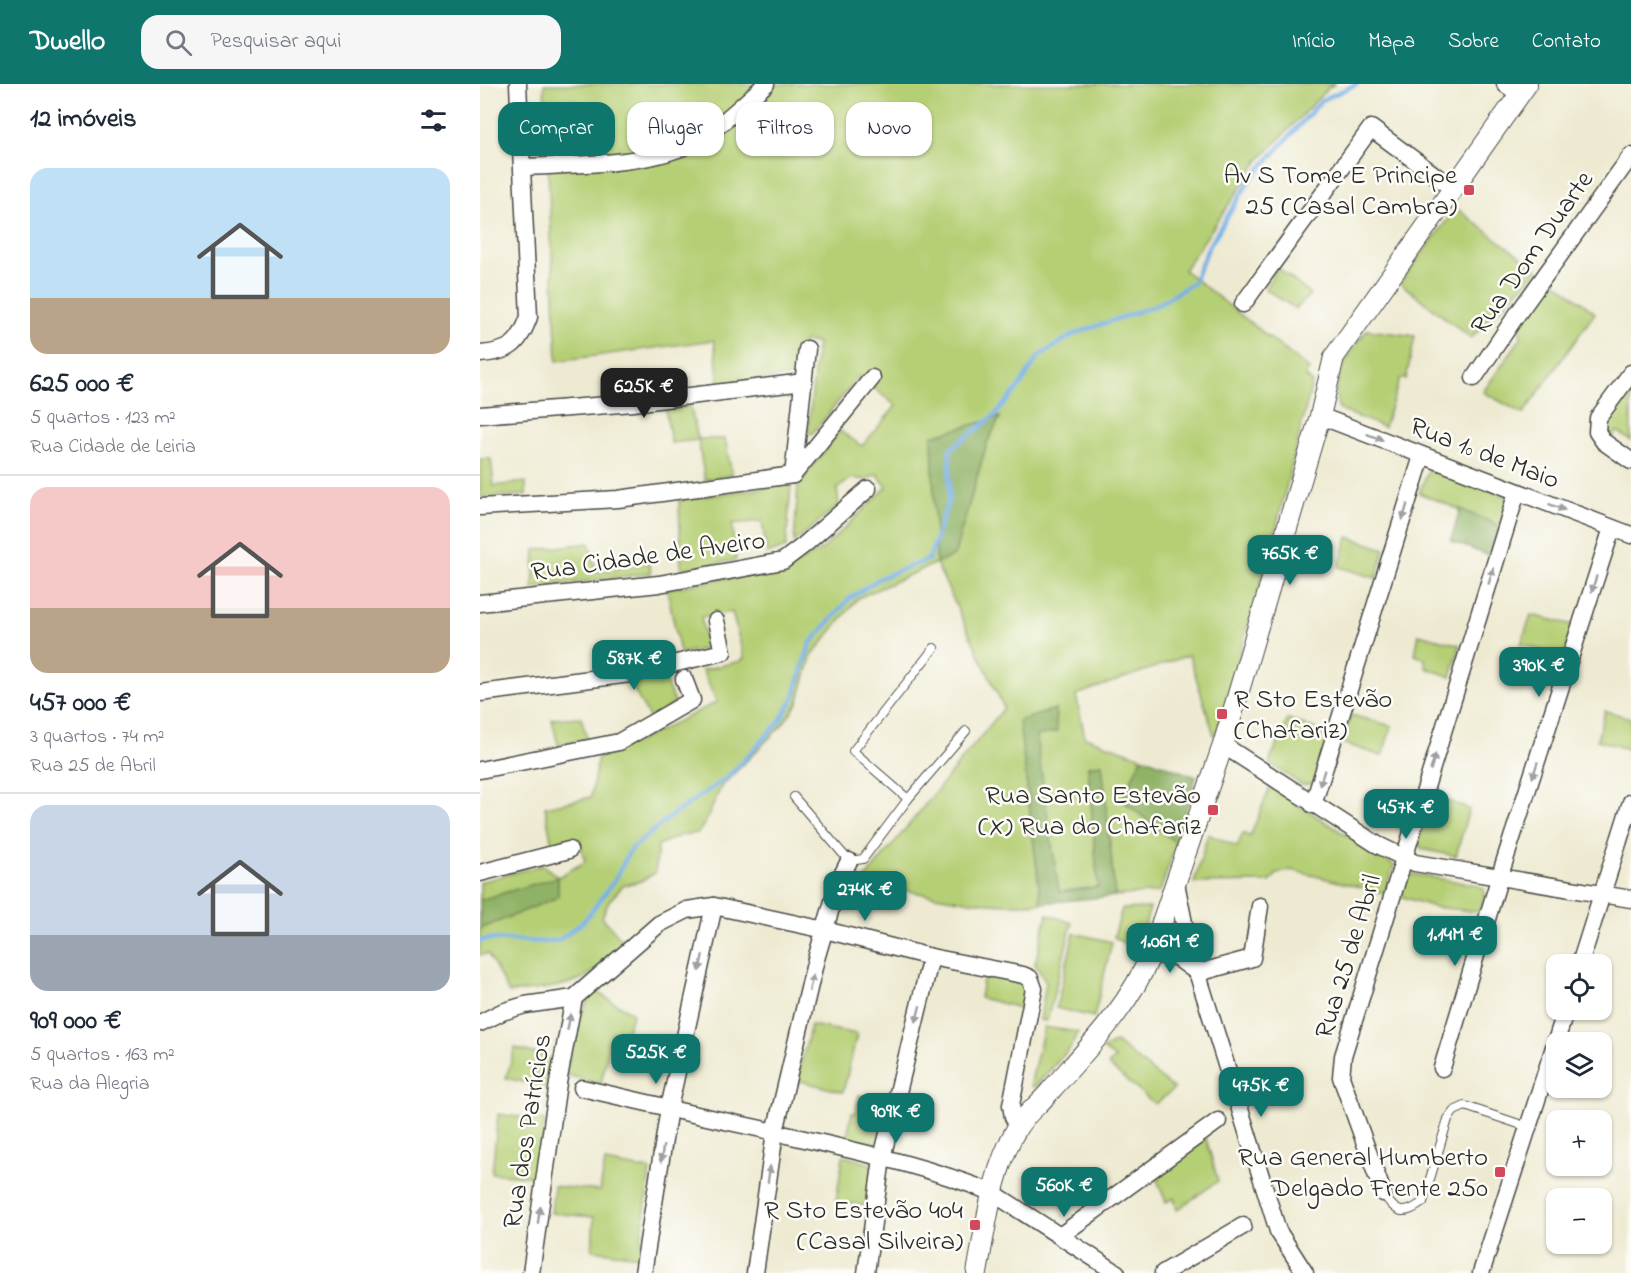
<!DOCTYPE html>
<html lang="pt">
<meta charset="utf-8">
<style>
body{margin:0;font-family:"Indie Flower",sans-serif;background:#f6f6f7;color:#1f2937;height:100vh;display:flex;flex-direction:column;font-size:22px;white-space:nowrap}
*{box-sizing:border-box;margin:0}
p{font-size:20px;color:#747a83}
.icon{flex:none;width:33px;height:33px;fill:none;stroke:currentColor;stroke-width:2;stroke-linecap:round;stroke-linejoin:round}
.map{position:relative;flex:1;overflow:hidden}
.panel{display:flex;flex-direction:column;background:#fff;width:480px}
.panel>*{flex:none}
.top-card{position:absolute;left:18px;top:18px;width:570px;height:54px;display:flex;gap:12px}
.controls{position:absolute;left:1066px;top:870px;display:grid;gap:12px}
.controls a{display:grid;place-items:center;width:66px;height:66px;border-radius:12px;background:#fff;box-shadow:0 2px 4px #0004;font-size:30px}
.price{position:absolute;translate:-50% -51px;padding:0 14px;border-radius:12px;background:#0f766e;color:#fff;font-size:20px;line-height:39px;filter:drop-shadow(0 2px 3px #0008)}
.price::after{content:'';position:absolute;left:50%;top:36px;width:18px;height:14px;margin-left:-9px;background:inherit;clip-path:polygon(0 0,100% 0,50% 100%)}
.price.selected{background:#222;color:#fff}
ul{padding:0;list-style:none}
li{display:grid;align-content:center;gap:12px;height:318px;padding:0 30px}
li+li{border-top:2px solid #e0e1e3}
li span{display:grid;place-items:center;height:186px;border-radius:18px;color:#555}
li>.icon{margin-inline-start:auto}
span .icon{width:108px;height:108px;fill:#fffc;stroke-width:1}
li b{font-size:26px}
h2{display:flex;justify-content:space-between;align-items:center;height:72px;padding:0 30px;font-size:26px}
.chip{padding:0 21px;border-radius:18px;background:#fff;box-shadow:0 2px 4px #0004;font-size:21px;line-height:54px}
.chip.selected{background:#0f766e;color:#fff}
header{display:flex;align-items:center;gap:36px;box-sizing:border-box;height:84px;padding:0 30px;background:#0f766e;color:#fff}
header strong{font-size:28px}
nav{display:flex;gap:33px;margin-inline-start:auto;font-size:21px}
.search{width:420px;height:54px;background:#f6f6f7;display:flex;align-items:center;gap:15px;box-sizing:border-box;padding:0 21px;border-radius:18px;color:#747a83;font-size:22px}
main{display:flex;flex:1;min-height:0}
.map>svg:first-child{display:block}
.green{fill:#b5cf74;stroke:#707d50;stroke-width:1.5;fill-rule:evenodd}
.forest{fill:#90b266;stroke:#5e6e48;stroke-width:1.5}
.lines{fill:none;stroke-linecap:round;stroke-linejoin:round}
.stream{stroke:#78b0e7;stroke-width:4.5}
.service-casing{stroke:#484844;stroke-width:10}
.minor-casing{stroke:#484844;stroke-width:19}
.tertiary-casing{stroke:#484844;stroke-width:22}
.service{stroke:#fff;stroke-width:8}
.minor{stroke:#fff;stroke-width:16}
.tertiary{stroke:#fff;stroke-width:20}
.oneway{fill:#a0a0a0}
.poi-dot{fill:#d1495b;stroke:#fdfcf7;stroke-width:2}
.labels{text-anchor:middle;stroke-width:5;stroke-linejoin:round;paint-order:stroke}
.poi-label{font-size:27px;fill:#2b2b2b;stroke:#fdfcf7;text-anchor:end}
.street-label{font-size:27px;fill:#2b2b2b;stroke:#fdfcf7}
</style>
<header>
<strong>Dwello</strong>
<div class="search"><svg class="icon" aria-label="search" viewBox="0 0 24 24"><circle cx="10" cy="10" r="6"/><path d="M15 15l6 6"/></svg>Pesquisar aqui</div>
<nav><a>Início</a><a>Mapa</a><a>Sobre</a><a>Contato</a></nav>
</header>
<main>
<section class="panel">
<h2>12 imóveis<svg class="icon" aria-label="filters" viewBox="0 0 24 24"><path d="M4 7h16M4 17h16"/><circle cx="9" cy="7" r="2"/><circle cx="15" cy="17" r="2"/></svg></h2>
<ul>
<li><span style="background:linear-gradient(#bfe0f5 70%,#b9a48a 0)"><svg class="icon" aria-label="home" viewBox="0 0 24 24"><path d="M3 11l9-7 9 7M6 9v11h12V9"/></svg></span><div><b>625 000 €</b><p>5 quartos · 123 m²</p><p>Rua Cidade de Leiria</p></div></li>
<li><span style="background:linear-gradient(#f6c9c9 65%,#b9a48a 0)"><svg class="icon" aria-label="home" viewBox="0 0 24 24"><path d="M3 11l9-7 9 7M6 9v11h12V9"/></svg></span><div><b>457 000 €</b><p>3 quartos · 74 m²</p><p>Rua 25 de Abril</p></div></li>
<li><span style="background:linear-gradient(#c9d6e8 70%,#9aa5b1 0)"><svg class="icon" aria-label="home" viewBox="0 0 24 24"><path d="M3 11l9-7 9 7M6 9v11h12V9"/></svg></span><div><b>909 000 €</b><p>5 quartos · 163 m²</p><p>Rua da Alegria</p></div></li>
</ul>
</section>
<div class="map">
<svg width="1151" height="1189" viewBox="0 0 1151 1189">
<rect width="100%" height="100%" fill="#fdfcf7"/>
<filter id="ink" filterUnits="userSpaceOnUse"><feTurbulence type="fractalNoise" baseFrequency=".0167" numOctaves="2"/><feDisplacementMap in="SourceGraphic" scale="12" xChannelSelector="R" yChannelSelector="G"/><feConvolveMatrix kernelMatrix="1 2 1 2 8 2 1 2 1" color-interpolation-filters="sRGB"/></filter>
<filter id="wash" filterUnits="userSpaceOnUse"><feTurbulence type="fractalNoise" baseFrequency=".008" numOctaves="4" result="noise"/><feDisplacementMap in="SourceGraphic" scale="24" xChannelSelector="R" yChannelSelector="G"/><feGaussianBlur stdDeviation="1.35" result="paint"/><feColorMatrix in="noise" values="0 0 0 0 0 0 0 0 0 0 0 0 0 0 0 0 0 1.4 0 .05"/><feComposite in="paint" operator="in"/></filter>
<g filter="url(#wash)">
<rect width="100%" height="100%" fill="#eeead2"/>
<g class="green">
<path d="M 64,0 L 855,0 L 849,3 L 779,76 L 704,186 L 829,285 L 825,291 L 832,299 L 793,456 L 735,654 L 709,571 L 596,611 L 605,653 L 662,673 L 642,716 L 696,759 L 680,808 L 635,812 L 622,680 L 608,682 L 618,803 L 579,808 L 555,652 L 539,637 L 561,819 C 502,824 441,810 383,797 L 524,624 L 456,479 L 378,514 L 331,573 L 318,619 L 302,641 L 241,703 L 225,739 L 218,749 L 202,751 L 178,761 L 175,789 L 161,797 L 143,802 L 129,817 L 122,833 L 144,858 C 137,865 130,875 122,882 C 96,904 62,905 29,909 L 8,870 L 0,871 L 0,845 L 77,813 L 78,794 L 0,816 L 0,798 L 63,781 L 78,793 L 105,778 L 99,755 L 72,761 L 65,723 L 111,713 L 118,672 L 153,660 L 237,618 L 222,586 L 261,577 L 264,574 L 252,528 L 221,533 L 227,565 L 200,569 L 187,505 L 310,483 L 343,465 L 407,403 L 397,390 L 386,396 L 372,394 L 357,405 L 359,421 L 314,458 L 318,401 L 360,347 L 382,362 L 416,322 L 379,292 L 332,350 L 328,349 L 337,259 L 324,257 L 313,292 L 239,300 L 234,256 L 77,277 ZM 520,334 L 507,359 L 474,471 L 452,352 Z"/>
<polygon points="976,124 1058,186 991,254 920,199"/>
<polygon points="797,183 830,210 816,225 785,205"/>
<polygon points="1071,194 1115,229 1043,330 1003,308 1041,254 1039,240"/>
<path d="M 887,246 L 935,252 L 926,295 L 920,295 L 904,343 L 860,326 C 847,301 871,266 887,246 Z"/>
<polygon points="1151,304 1151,357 1137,347 1131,356 1125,347 1127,337"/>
<polygon points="210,321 218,355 245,355 252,391 225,396 218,356 191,359 185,323"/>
<polygon points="0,375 11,375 14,402 46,398 46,411 0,413"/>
<polygon points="955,383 1028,413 1020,442 939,409 949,385"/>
<polygon points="311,400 306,463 287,470 282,437 252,440 256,476 201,485 199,416"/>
<polygon points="868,453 905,465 896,494 859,483"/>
<polygon points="109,459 117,488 169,478 171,489 53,504 55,466"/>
<polygon points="1051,531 1094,541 1083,573 1041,560"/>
<polygon points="939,550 980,561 971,593 946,584 945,575 935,571"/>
<polygon points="183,592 195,619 170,635 150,599"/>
<polygon points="1125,627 1151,634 1151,666 1117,656"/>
<polygon points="871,631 912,642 902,672 862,659"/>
<polygon points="101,633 107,655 78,661 72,635"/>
<polygon points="808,635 849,650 836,699 822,701 789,679"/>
<polygon points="790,703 914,781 904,809 811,786 797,790 790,798 714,799 728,750 757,763 763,749 770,753"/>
<polygon points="952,711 989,725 976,772 942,765 938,759"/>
<polygon points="933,790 996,801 1004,805 1004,814 1000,828 954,823 920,812 926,793"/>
<polygon points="670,824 657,868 634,853 642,825"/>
<polygon points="567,830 592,839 567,937 560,936 566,898 555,880"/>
<polygon points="594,849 632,858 614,933 576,924"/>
<polygon points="504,890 542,899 547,903 545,925 500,914"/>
<path d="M 114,907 L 153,929 L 145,952 L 132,948 L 121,1000 L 86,991 C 92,961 96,932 114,907 Z"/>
<polygon points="331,941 377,950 363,1008 317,996"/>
<polygon points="564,943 598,948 590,964 554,1004 551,1001 552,993"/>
<polygon points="636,958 694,1005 675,1020 628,981 635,974 623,965"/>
<polygon points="35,964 74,975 70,1004 26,994"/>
<polygon points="379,1011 407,1020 398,1059 366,1055 372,1029 376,1029"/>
<polygon points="18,1030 65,1037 56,1093 12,1089"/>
<polygon points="726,1054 738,1097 697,1126 694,1114 686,1118 675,1091"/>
<polygon points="363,1072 392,1080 388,1122 356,1118"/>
<polygon points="125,1078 170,1086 159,1172 112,1166 114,1133 71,1129 74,1102 120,1107"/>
</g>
<g class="forest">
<polygon points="520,333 507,359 474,472 456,479 452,352"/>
<polygon points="980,425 1020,442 1010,472 971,457"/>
<polygon points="575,625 577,648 556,652 579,808 618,803 608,682 622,680 635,812 561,819 539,637"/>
<polygon points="662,673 716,693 696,759 642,716"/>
<polygon points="78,793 78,813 0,845 0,816"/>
</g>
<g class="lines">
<polyline class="stream" points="0,857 9,855 64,858 79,856 104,837 135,796 150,766 195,729 248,693 299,638 313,615 330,560 369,515 400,494 449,475 469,415 470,365 514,332 540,302 558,273 594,250 677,221 713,199 729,162 770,96 842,16 877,0"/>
</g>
</g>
<g filter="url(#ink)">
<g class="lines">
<g class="service-casing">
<g id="service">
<polyline points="314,713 369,777 383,775 428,715 373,667 454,564"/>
<polyline points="428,715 486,647"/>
<path d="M 903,1109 C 915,1129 923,1133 943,1118 L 968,1035 L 974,1027 L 985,1022 L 1048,1043"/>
</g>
</g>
<g class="minor-casing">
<g id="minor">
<polyline points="1025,0 1039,10"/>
<path d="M 43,83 C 94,80 164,82 210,60 C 239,45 262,21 286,0"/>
<polyline points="763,220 891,44 972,104"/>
<path d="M 0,270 C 29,268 39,261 49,233 L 38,0"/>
<polyline points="1151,289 1118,334 1117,348 1124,358 1151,377"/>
<polyline points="994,294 1036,232 1151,72"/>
<polyline points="0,331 153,319 324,298"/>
<polyline points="840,332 1151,451"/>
<polyline points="313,391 327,265"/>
<polyline points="0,423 138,415 313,391 392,294"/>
<polyline points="0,519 179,500 303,477 324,461 388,405"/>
<polyline points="0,609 150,590 243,568 236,537"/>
<polyline points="743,661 896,760 935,779 1151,815"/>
<polyline points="0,686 139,658 212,616 204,595"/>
<polyline points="833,721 942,372"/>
<polyline points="0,789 89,766"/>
<polyline points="696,799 708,859 798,1147 825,1189"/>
<polyline points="671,870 696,873 718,889"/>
<polyline points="1100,880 1151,718"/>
<polyline points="718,889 772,874 780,822"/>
<polyline points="0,939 22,928 45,921 94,914 179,840 207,826 234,822 345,846 451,873 543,891 550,894 554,905 531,1021 533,1033 538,1042"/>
<polyline points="962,984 1023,782 1132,444"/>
<polyline points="102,1004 189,1024"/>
<polyline points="199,1027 295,1048"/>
<path d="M 307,1051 C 376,1067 447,1082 513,1109 L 637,1189"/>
<polyline points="903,1109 861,993 863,972 1037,408"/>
<polyline points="580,1152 738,1037"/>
<polyline points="51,1189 78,999 94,914"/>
<polyline points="163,1189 189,1024 234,822"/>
<polyline points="275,1189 295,1048 336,875 359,797 369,777"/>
<polyline points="386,1189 402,1074 451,873"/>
<polyline points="683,1189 763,1142"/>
<polyline points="1001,1189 1086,926"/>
</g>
</g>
<g class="tertiary-casing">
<path id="tertiary" d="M 497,1189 C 506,1141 512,1087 537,1044 C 545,1030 561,1019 571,1006 C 608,964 649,923 671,870 L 743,661 L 840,332 L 854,273 L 1047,0"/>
</g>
<use href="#service" class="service"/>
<use href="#minor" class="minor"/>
<use href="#tertiary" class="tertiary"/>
</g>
<defs><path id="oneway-solid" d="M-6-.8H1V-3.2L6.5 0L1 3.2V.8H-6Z" transform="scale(1.5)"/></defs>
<g class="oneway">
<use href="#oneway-solid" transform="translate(895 353) rotate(21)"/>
<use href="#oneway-solid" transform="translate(1077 423) rotate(21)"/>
<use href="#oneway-solid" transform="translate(925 428) rotate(107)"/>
<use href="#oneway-solid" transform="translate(1011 492) rotate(-73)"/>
<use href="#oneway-solid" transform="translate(1114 500) rotate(108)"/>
<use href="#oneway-solid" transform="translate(953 678) rotate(-73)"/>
<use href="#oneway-solid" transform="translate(1055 686) rotate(108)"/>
<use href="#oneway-solid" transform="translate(842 694) rotate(107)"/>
<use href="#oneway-solid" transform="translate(221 879) rotate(102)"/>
<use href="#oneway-solid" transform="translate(331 899) rotate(-77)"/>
<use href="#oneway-solid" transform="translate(438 930) rotate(104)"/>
<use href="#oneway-solid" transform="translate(89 938) rotate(-79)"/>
<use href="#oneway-solid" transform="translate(182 1070) rotate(99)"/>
<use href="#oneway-solid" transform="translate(289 1090) rotate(-82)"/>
<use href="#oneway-solid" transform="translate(59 1131) rotate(-82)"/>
</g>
</g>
<g class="poi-dot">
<rect x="983" y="100" width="12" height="12" rx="3"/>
<rect x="736" y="624" width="12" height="12" rx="3"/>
<rect x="727" y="720" width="12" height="12" rx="3"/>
<rect x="1014" y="1082" width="12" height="12" rx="3"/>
<rect x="489" y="1135" width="12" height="12" rx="3"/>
</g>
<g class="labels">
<g class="poi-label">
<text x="977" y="99">Av S Tome E Principe<tspan x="977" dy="31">25 (Casal Cambra)</tspan></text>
<text x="754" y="623" text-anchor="start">R Sto Estevão<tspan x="754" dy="31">(Chafariz)</tspan></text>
<text x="721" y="719">Rua Santo Estevão<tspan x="721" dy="31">(X) Rua do Chafariz</tspan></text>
<text x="1008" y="1081">Rua General Humberto<tspan x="1008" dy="31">Delgado Frente 250</tspan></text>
<text x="483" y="1134">R Sto Estevão 404<tspan x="483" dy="31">(Casal Silveira)</tspan></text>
</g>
<g class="street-label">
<text transform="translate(1051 168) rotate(-55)" y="9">Rua Dom Duarte</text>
<text transform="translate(1005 368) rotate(21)" y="9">Rua 1º de Maio</text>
<text transform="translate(168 471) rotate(-8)" y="9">Rua Cidade de Aveiro</text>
<text transform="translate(867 872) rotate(-73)" y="9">Rua 25 de Abril</text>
<text transform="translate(46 1047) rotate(-81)" y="9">Rua dos Patrícios</text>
</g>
</g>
</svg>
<div class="controls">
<a><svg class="icon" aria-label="locate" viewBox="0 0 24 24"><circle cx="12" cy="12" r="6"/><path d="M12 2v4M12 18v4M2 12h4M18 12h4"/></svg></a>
<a><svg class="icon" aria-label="layers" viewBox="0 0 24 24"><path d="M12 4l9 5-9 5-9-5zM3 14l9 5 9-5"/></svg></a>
<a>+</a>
<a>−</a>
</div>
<b class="price selected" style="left:164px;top:335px">625K €</b>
<b class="price" style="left:810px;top:502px">765K €</b>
<b class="price" style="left:154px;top:607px">587K €</b>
<b class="price" style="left:1059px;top:614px">390K €</b>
<b class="price" style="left:926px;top:756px">457K €</b>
<b class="price" style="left:385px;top:838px">274K €</b>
<b class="price" style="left:975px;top:883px">1.14M €</b>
<b class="price" style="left:690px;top:890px">1.06M €</b>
<b class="price" style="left:176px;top:1001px">525K €</b>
<b class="price" style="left:781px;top:1034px">475K €</b>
<b class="price" style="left:416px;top:1060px">909K €</b>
<b class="price" style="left:584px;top:1134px">560K €</b>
<div class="top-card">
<a class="chip selected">Comprar</a>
<a class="chip">Alugar</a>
<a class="chip">Filtros</a>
<a class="chip">Novo</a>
</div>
</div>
</main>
